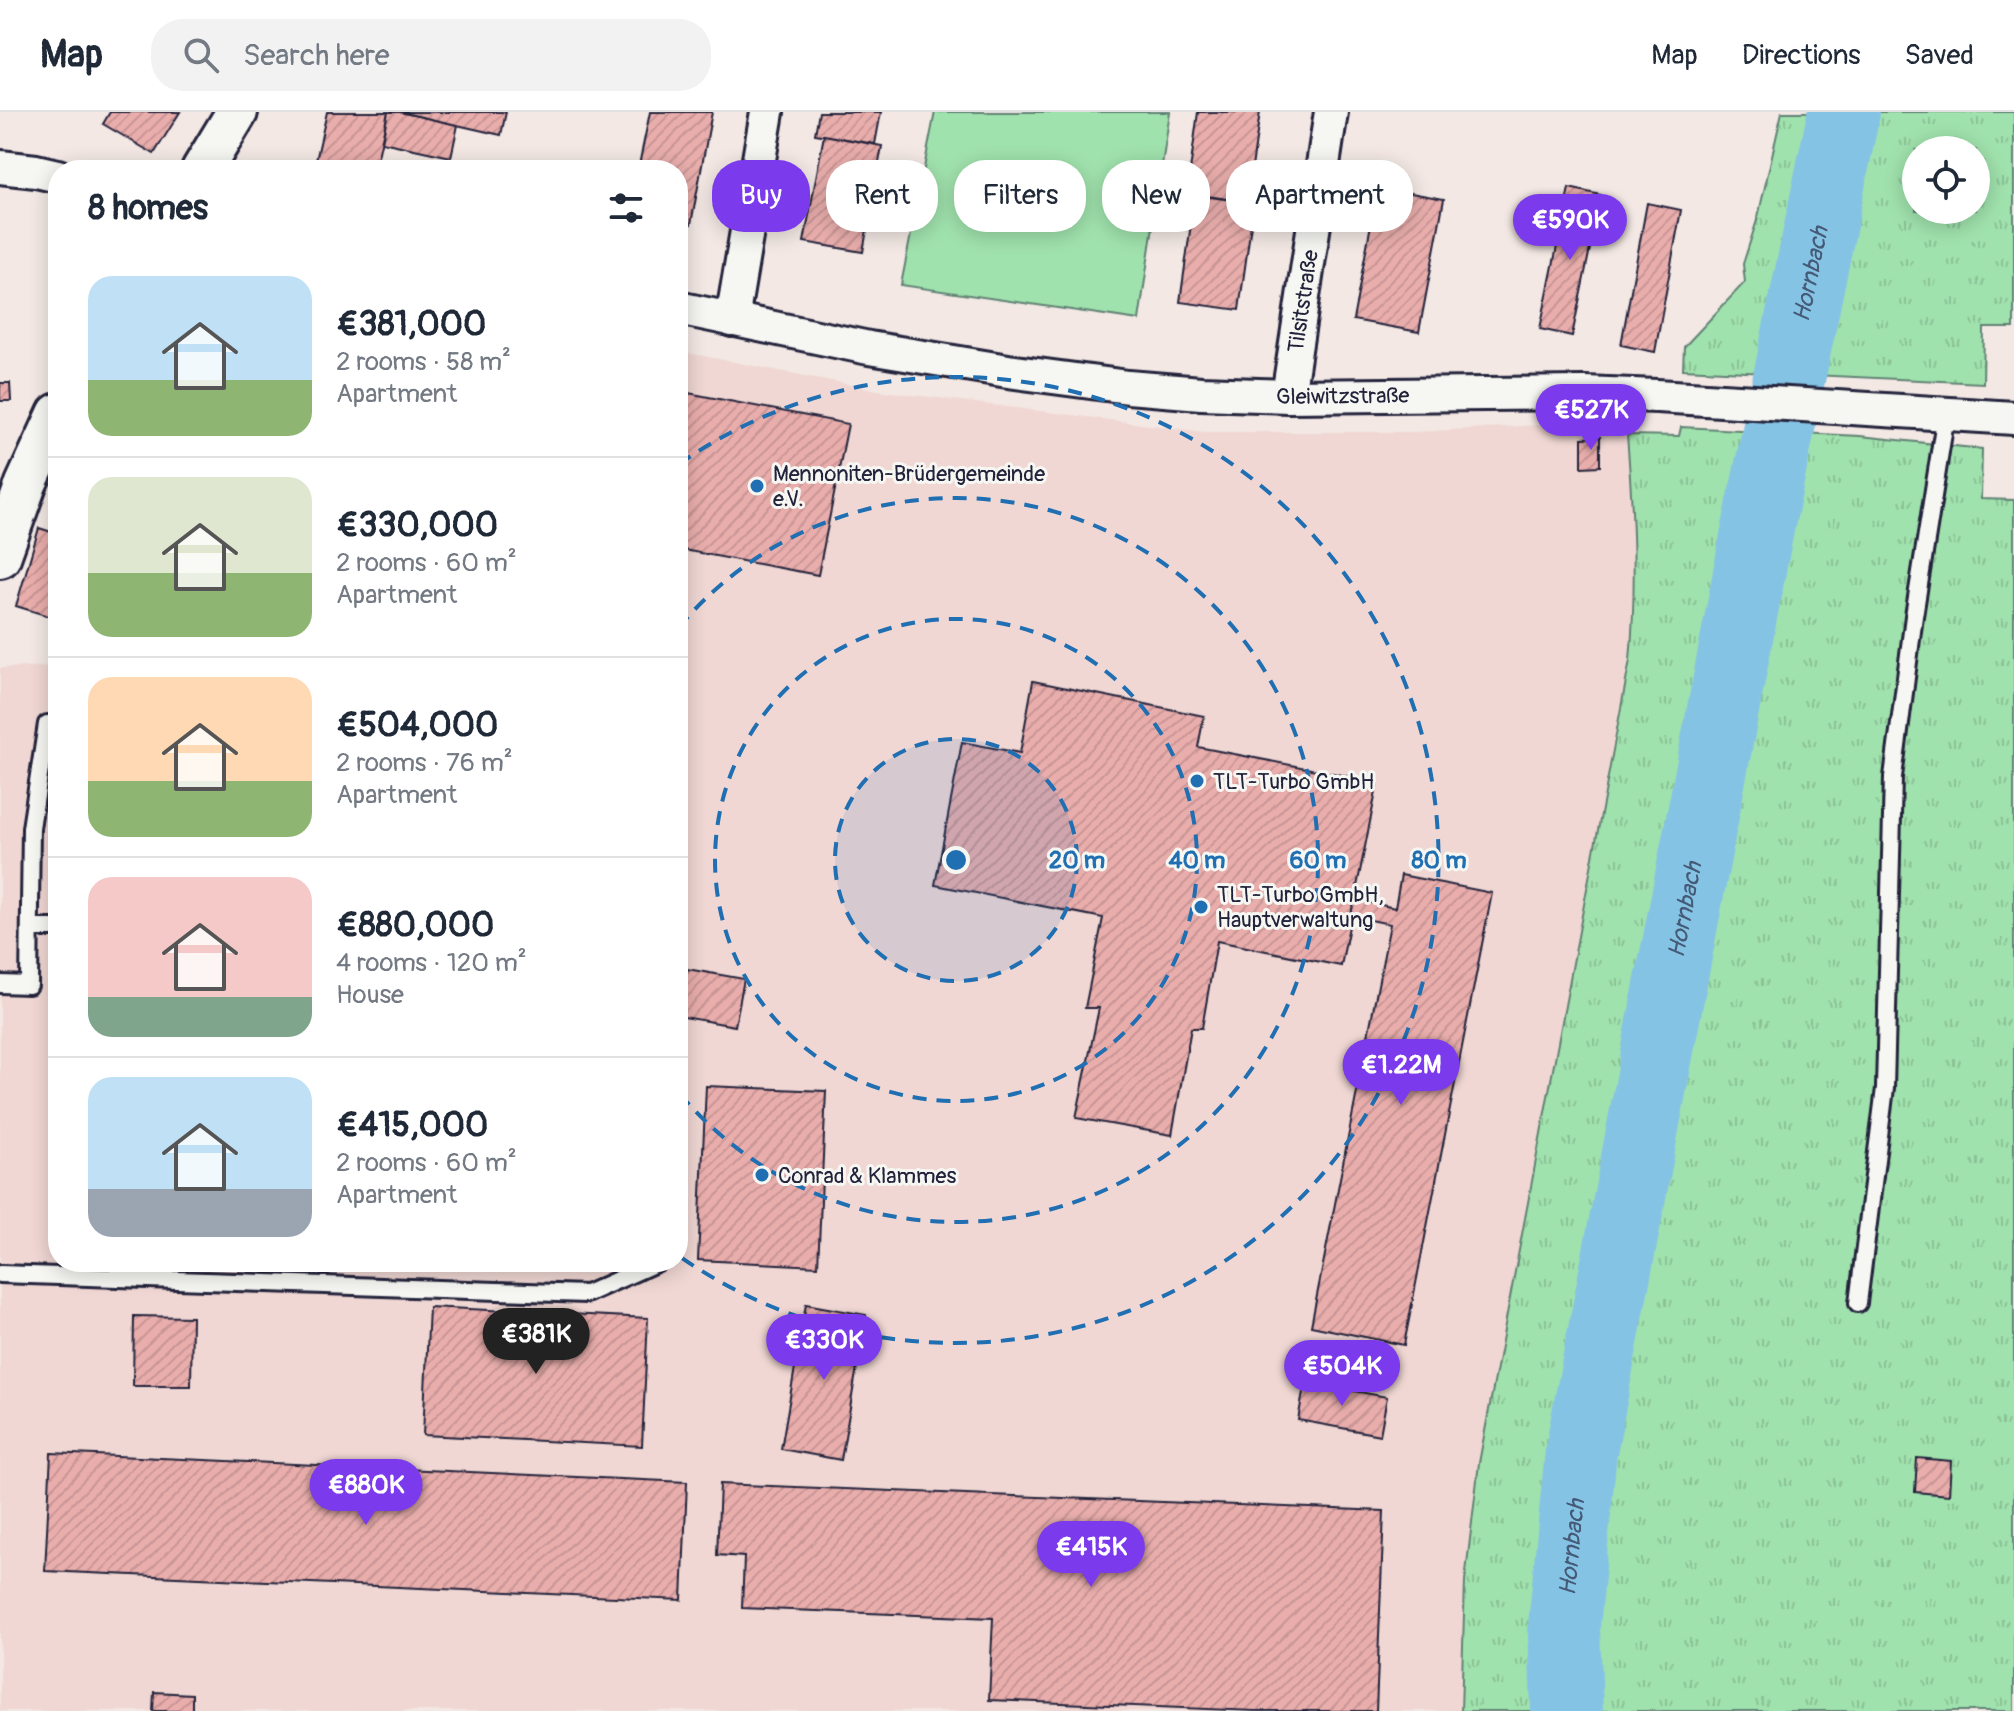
<!DOCTYPE html>
<meta charset="utf-8">
<style>
body{margin:0;font-family:Pangolin,sans-serif;background:#f2f2f3;color:#1f2937;height:100vh;display:flex;flex-direction:column;font-size:30px;white-space:nowrap}
*{box-sizing:border-box;margin:0}
p{font-size:26px;color:#747a83}
.icon{flex:none;width:44px;height:44px;fill:none;stroke:currentColor;stroke-width:2;stroke-linecap:round;stroke-linejoin:round}
.map{position:relative;flex:1;overflow:hidden}
.details{position:absolute;left:48px;top:48px;width:640px;height:1112px;display:flex;flex-direction:column;background:#fff;border-radius:32px;box-shadow:0 4px 20px #0003}
.details>*{flex:none}
.hud{position:absolute;left:712px;top:48px;width:760px;height:72px;display:flex;gap:16px}
.tools{position:absolute;left:1902px;top:24px;display:grid;gap:16px}
.tools a{display:grid;place-items:center;width:88px;height:88px;border-radius:50%;background:#fff;box-shadow:0 4px 20px #0003;font-size:40px}
.price{position:absolute;translate:-50% -68px;padding:0 18px;border-radius:28px;background:#7c3aed;color:#fff;font-size:26px;line-height:52px;filter:drop-shadow(0 2px 4px #0008)}
.price::after{content:'';position:absolute;left:50%;top:48px;width:24px;height:18px;margin-left:-12px;background:inherit;clip-path:polygon(0 0,100% 0,50% 100%)}
.price.selected{background:#222;color:#fff}
ul{padding:0;list-style:none}
li{display:flex;align-items:center;gap:24px;height:200px;padding:0 40px}
li+li{border-top:2px solid #e0e1e3}
li span{display:grid;place-items:center;flex:none;width:224px;height:160px;border-radius:24px;color:#555}
li>.icon{margin-inline-start:auto}
span .icon{width:96px;height:96px;fill:#fffc;stroke-width:1}
li b{font-size:34px}
h2{display:flex;justify-content:space-between;align-items:center;height:96px;padding:0 40px;font-size:34px}
.chip{padding:0 28px;border-radius:32px;background:#fff;box-shadow:0 4px 20px #0003;font-size:28px;line-height:72px}
.chip.selected{background:#7c3aed;color:#fff}
header{display:flex;align-items:center;gap:48px;box-sizing:border-box;height:112px;padding:0 40px;background:#fff;border-bottom:2px solid #e0e1e3}
header strong{font-size:38px}
nav{display:flex;gap:44px;margin-inline-start:auto;font-size:28px}
.search{width:560px;height:72px;background:#f2f2f3;display:flex;align-items:center;gap:20px;box-sizing:border-box;padding:0 28px;border-radius:32px;color:#747a83;font-size:30px}
.map>svg:first-child{display:block}
.built{fill:#f0d7d3}
.grass{fill:url(#grass-tufts);stroke:#618274;stroke-width:2;fill-rule:evenodd}
.park{fill:#a0e2ad;stroke:#618274;stroke-width:2}
.lines{fill:none;stroke-linecap:round;stroke-linejoin:round}
.river{stroke:#85c3e5;stroke-width:72}
.building{fill:url(#building-hatch);stroke:#22223b;stroke-width:2}
.service-casing{stroke:#22223b;stroke-width:22}
.minor-casing{stroke:#22223b;stroke-width:38}
.tertiary-casing{stroke:#22223b;stroke-width:46}
.service{stroke:#f6f6f2;stroke-width:16}
.minor{stroke:#f6f6f2;stroke-width:32}
.tertiary{stroke:#f6f6f2;stroke-width:40}
.ring{fill:none;stroke:#1f6fb2;stroke-width:4;stroke-dasharray:14 10}
.poi-dot{fill:#1f6fb2;stroke:#f6f6f2;stroke-width:3}
.labels{text-anchor:middle;stroke-width:6;stroke-linejoin:round;paint-order:stroke}
.street-label{font-size:22px;fill:#22223b;stroke:#f6f6f2}
.poi-label{font-size:22px;fill:#22223b;stroke:#f6f6f2;text-anchor:start}
.water-label{font-size:24px;font-style:italic;fill:#455a76;stroke:#f6f6f2}
.centre{fill:#1f6fb2;stroke:#f6f6f2;stroke-width:4}
.ring-label{font-size:24px;text-anchor:middle;font-weight:bold;fill:#1f6fb2;stroke:#f6f6f2;stroke-width:6;stroke-linejoin:round;paint-order:stroke}
</style>
<header>
<strong>Map</strong>
<div class="search"><svg class="icon" aria-label="search" viewBox="0 0 24 24"><circle cx="10" cy="10" r="6"/><path d="M15 15l6 6"/></svg>Search here</div>
<nav><a>Map</a><a>Directions</a><a>Saved</a></nav>
</header>
<div class="map">
<svg width="2014" height="1599" viewBox="0 0 2014 1599">
<defs>
<pattern id="grass-tufts" width="24" height="20" patternUnits="userSpaceOnUse" patternTransform="scale(2)"><rect width="24" height="20" fill="#a0e2ad"/><path d="M3 7l-1-3M5 7V3M7 7l1-3M15 17l-1-3M17 17v-4M19 17l1-3" fill="none" stroke="#8ac296"/></pattern>
<pattern id="building-hatch" width="6" height="6" patternUnits="userSpaceOnUse" patternTransform="scale(2)"><rect width="6" height="6" fill="#e9aeac"/><path d="M-1 1l2-2M0 6l6-6M5 7l2-2" fill="none" stroke="#c89595"/></pattern>
</defs>
<rect width="100%" height="100%" fill="#f3e8e4"/>
<filter id="ink" filterUnits="userSpaceOnUse"><feTurbulence type="fractalNoise" baseFrequency=".0125" numOctaves="2"/><feDisplacementMap in="SourceGraphic" scale="16" xChannelSelector="R" yChannelSelector="G"/><feConvolveMatrix kernelMatrix="1 2 1 2 8 2 1 2 1" color-interpolation-filters="sRGB"/></filter>
<g filter="url(#ink)">
<polygon class="built" points="678,239 883,279 1204,320 1414,320 1626,308 1633,400 1634,497 1630,548 1479,1351 1465,1469 1461,1599 0,1599 0,556 58,554 58,1150 678,1150"/>
<g class="grass">
<path d="M 1782,0 L 2014,0 L 2014,216 L 1984,216 L 1983,271 L 1683,257 L 1684,235 L 1745,170 L 1743,152 L 1758,105 ZM 1916,38 L 1976,38 L 1976,98 L 1916,98 Z"/>
<path d="M 1681,315 L 1860,324 L 1982,337 L 1981,387 L 2014,388 L 2014,1599 L 1461,1599 L 1465,1469 L 1479,1351 L 1630,548 C 1637,471 1633,400 1627,323 L 1679,324 Z"/>
</g>
<polygon class="park" points="935,0 1170,0 1139,208 901,173"/>
<g class="lines">
<path class="river" id="s1" d="M 1567,1599 L 1564,1514 L 1581,1339 L 1755,431 L 1844,0"/>
</g>
<g class="building">
<polygon points="110,0 180,0 154,42 103,12"/>
<polygon points="327,0 388,0 375,58 336,58 315,53"/>
<polygon points="388,0 400,0 458,13 451,45 382,30"/>
<polygon points="400,0 506,0 501,23"/>
<polygon points="650,0 712,0 691,112 678,109 678,58 638,58"/>
<polygon points="819,0 881,0 875,32 815,22"/>
<polygon points="1198,0 1260,0 1247,90 1187,81"/>
<polygon points="824,23 882,34 863,140 804,130"/>
<polygon points="1378,75 1444,87 1419,220 1353,208"/>
<polygon points="1569,76 1601,83 1572,224 1540,217"/>
<polygon points="1195,83 1254,91 1239,198 1180,190"/>
<polygon points="1647,91 1681,98 1655,240 1621,233"/>
<polygon points="0,271 10,271 11,289 0,289"/>
<polygon points="678,279 848,312 818,463 678,437"/>
<polygon points="1600,325 1600,354 1582,355 1582,326"/>
<polygon points="39,416 58,422 58,507 16,494"/>
<polygon points="1033,569 1204,604 1198,635 1378,670 1341,854 1217,829 1202,916 1191,916 1172,1023 1076,1006 1099,896 1085,896 1103,806 935,773 962,630 1020,641"/>
<polygon points="1401,763 1492,781 1404,1233 1311,1214 1390,812 1351,804 1354,787 1395,796"/>
<polygon points="687,857 744,867 735,914 678,904"/>
<polygon points="706,974 826,979 818,1154 698,1148"/>
<polygon points="806,1192 866,1203 841,1348 781,1337"/>
<polygon points="429,1195 648,1206 642,1334 423,1323"/>
<polygon points="134,1204 192,1205 191,1274 133,1274"/>
<polygon points="1305,1270 1387,1285 1380,1323 1298,1308"/>
<polygon points="51,1341 687,1370 682,1488 45,1459"/>
<polygon points="1917,1346 1951,1349 1949,1383 1915,1380"/>
<polygon points="720,1372 1384,1399 1376,1599 1255,1599 989,1588 993,1506 742,1496 744,1445 717,1443"/>
<polygon points="154,1580 192,1582 192,1599 153,1599"/>
</g>
<g class="lines">
<g class="service-casing">
<g id="service">
<polyline points="30,816 58,816"/>
<polyline points="0,872 29,873 31,716 47,612 58,612"/>
<polyline points="0,1162 586,1182 658,1150"/>
<polyline points="1858,1191 1885,976 1893,665 1914,504 1946,302"/>
</g>
</g>
<g class="minor-casing">
<g id="minor">
<polyline points="0,55 36,59 58,64"/>
<path id="s2" d="M 678,196 L 869,236 L 1008,259 L 1128,275 L 1201,281 L 1288,284 L 1584,281 L 1657,284 L 2014,306"/>
<polyline points="732,208 767,0"/>
<path id="s3" d="M 1288,284 L 1331,0"/>
</g>
</g>
<g class="tertiary-casing">
<g id="tertiary">
<polyline points="202,58 237,0"/>
<polyline points="0,445 26,372 58,302"/>
</g>
</g>
<use href="#service" class="service"/>
<use href="#minor" class="minor"/>
<use href="#tertiary" class="tertiary"/>
</g>
</g>
<circle cx="956" cy="748" r="121" fill="#1f6fb2" fill-opacity=".12"/>
<g class="ring">
<circle cx="956" cy="748" r="121"/>
<circle cx="956" cy="748" r="241"/>
<path d="M679 515A362 362 0 1 1 679 981"/>
<path d="M679 352A483 483 0 1 1 679 1144"/>
</g>
<g class="poi-dot">
<circle cx="757" cy="374" r="8"/>
<circle cx="1197" cy="669" r="8"/>
<circle cx="1201" cy="795" r="8"/>
<circle cx="762" cy="1063" r="8"/>
</g>
<g class="labels">
<g class="street-label">
<text dy="8" stroke="none"><textPath href="#s3" startOffset="96">Tilsitstraße</textPath></text>
<text dy="8" stroke="none"><textPath href="#s2" startOffset="672">Gleiwitzstraße</textPath></text>
</g>
<g class="poi-label">
<text x="773" y="369">Mennoniten-Brüdergemeinde<tspan x="773" dy="25">e.V.</tspan></text>
<text x="1213" y="677">TLT-Turbo GmbH</text>
<text x="1217" y="790">TLT-Turbo GmbH,<tspan x="1217" dy="25">Hauptverwaltung</tspan></text>
<text x="778" y="1071">Conrad &amp; Klammes</text>
</g>
<g class="water-label">
<text dy="8" stroke="none"><textPath href="#s1" startOffset="1460">Hornbach</textPath></text>
<text dy="8" stroke="none"><textPath href="#s1" startOffset="812">Hornbach</textPath></text>
<text dy="8" stroke="none"><textPath href="#s1" startOffset="164">Hornbach</textPath></text>
</g>
</g>
<circle cx="956" cy="748" r="12" class="centre"/>
<g class="ring-label">
<text x="1077" y="756">20 m</text>
<text x="1197" y="756">40 m</text>
<text x="1318" y="756">60 m</text>
<text x="1439" y="756">80 m</text>
</g>
</svg>
<div class="tools">
<a><svg class="icon" aria-label="locate" viewBox="0 0 24 24"><circle cx="12" cy="12" r="6"/><path d="M12 2v4M12 18v4M2 12h4M18 12h4"/></svg></a>
</div>
<b class="price" style="left:1570px;top:150px">€590K</b>
<b class="price" style="left:1591px;top:340px">€527K</b>
<b class="price" style="left:1401px;top:995px">€1.22M</b>
<b class="price selected" style="left:536px;top:1264px">€381K</b>
<b class="price" style="left:824px;top:1270px">€330K</b>
<b class="price" style="left:1342px;top:1296px">€504K</b>
<b class="price" style="left:366px;top:1415px">€880K</b>
<b class="price" style="left:1091px;top:1477px">€415K</b>
<div class="hud">
<a class="chip selected">Buy</a>
<a class="chip">Rent</a>
<a class="chip">Filters</a>
<a class="chip">New</a>
<a class="chip">Apartment</a>
</div>
<section class="details">
<h2>8 homes<svg class="icon" aria-label="filters" viewBox="0 0 24 24"><path d="M4 7h16M4 17h16"/><circle cx="9" cy="7" r="2"/><circle cx="15" cy="17" r="2"/></svg></h2>
<ul>
<li><span style="background:linear-gradient(#bfe0f5 65%,#8fb573 0)"><svg class="icon" aria-label="home" viewBox="0 0 24 24"><path d="M3 11l9-7 9 7M6 9v11h12V9"/></svg></span><div><b>€381,000</b><p>2 rooms · 58 m²</p><p>Apartment</p></div></li>
<li><span style="background:linear-gradient(#dfe7d0 60%,#8fb573 0)"><svg class="icon" aria-label="home" viewBox="0 0 24 24"><path d="M3 11l9-7 9 7M6 9v11h12V9"/></svg></span><div><b>€330,000</b><p>2 rooms · 60 m²</p><p>Apartment</p></div></li>
<li><span style="background:linear-gradient(#ffd9b3 65%,#8fb573 0)"><svg class="icon" aria-label="home" viewBox="0 0 24 24"><path d="M3 11l9-7 9 7M6 9v11h12V9"/></svg></span><div><b>€504,000</b><p>2 rooms · 76 m²</p><p>Apartment</p></div></li>
<li><span style="background:linear-gradient(#f6c9c9 75%,#7fa58c 0)"><svg class="icon" aria-label="home" viewBox="0 0 24 24"><path d="M3 11l9-7 9 7M6 9v11h12V9"/></svg></span><div><b>€880,000</b><p>4 rooms · 120 m²</p><p>House</p></div></li>
<li><span style="background:linear-gradient(#bfe0f5 70%,#9aa5b1 0)"><svg class="icon" aria-label="home" viewBox="0 0 24 24"><path d="M3 11l9-7 9 7M6 9v11h12V9"/></svg></span><div><b>€415,000</b><p>2 rooms · 60 m²</p><p>Apartment</p></div></li>
</ul>
</section>
</div>
